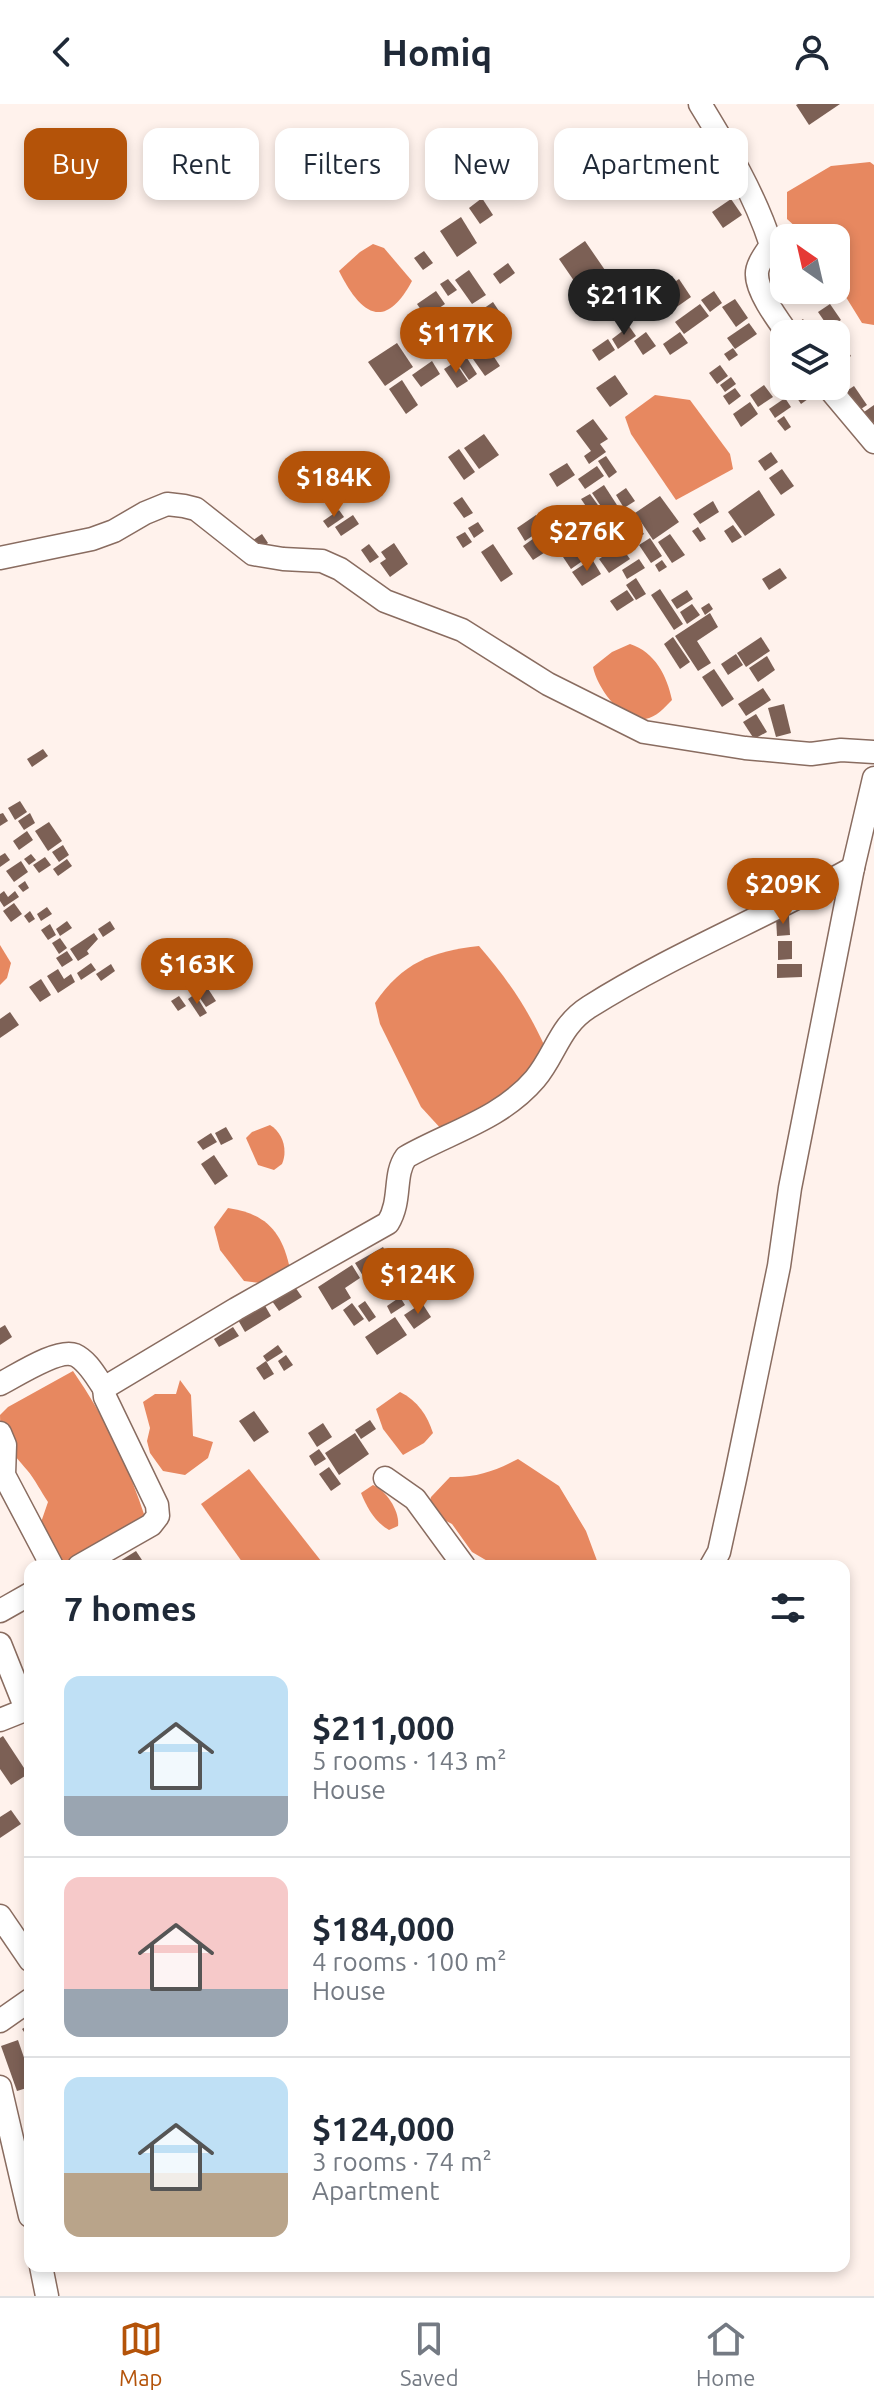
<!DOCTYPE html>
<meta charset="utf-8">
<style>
body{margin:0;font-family:Ubuntu,sans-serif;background:#f2f2f3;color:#1f2937;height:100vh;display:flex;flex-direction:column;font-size:30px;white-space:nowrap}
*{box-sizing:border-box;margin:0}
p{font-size:26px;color:#747a83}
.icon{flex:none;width:44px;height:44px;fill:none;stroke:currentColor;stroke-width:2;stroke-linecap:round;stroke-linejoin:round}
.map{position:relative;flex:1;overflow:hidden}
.details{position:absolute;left:24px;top:1456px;width:826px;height:712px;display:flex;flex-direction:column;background:#fff;border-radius:16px;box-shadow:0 4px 12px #0003}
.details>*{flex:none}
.top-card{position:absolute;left:24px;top:24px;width:826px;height:72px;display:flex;gap:16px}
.needle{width:52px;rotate:326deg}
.buttons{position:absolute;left:770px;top:120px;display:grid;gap:16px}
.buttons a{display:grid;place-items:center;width:80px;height:80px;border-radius:16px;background:#fff;box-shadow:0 4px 12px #0003;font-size:40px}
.price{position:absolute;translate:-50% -68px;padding:0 18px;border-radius:28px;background:#b45309;color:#fff;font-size:26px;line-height:52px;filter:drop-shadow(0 2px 4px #0008)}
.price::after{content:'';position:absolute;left:50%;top:48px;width:24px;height:18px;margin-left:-12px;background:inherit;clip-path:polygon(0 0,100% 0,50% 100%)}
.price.selected{background:#222;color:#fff}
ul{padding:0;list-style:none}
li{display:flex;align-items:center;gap:24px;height:200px;padding:0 40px}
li+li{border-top:2px solid #e0e1e3}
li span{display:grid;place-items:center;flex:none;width:224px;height:160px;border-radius:16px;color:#555}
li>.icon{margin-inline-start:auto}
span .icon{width:96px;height:96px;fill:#fffc;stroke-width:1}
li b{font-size:34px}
h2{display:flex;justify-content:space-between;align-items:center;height:96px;padding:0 40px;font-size:34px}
.chip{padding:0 28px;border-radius:16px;background:#fff;box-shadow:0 4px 12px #0003;font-size:28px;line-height:72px}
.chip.selected{background:#b45309;color:#fff}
header{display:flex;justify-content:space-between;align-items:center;height:104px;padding:0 40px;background:#fff;font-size:36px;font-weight:600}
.tabs{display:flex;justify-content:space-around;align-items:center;height:112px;border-top:2px solid #e0e1e3;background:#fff;font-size:22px;color:#747a83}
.tabs a{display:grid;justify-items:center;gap:4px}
.tabs .selected{color:#b45309}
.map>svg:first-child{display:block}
.water{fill:#e78860}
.building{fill:#7c6055}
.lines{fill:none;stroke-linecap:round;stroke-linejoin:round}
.minor-casing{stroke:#896c60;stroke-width:25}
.minor{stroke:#fff;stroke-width:22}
</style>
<header><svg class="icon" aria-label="back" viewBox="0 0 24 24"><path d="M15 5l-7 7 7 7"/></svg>Homiq<svg class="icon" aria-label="person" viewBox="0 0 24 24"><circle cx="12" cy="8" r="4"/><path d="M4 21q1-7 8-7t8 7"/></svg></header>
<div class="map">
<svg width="874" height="2192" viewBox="0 0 874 2192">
<rect width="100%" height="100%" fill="#fff2ec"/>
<g class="water">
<polygon points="870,58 874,61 874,221 862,219 836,177 836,134 808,134 787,115 787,88 831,62"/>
<path d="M 373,140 L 384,144 L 412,177 C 384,229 360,209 339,167 L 360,148 Z"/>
<polygon points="655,291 690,296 730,350 733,365 676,396 631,330 625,313"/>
<path d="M 630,540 C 655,548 667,572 672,596 C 664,604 657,613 645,615 C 621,618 597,583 593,563 L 612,548 Z"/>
<polygon points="0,841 11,859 7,874 0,881"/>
<path d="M 479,842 C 506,873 528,905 545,943 L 522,984 L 443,1027 L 421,1003 L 380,920 L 375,899 C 402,859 432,847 479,842 Z"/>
<path d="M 270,1021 C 283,1029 288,1046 282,1060 L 274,1066 L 258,1061 L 246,1034 L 252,1028 Z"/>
<path d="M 228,1104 C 267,1110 282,1128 290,1165 L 268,1180 L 244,1177 L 220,1146 L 214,1123 Z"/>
<path d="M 73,1267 C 105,1313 129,1363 146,1416 L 72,1462 L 59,1462 L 38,1427 L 48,1398 C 41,1388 35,1375 27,1366 C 12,1348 0,1337 0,1311 L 8,1303 Z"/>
<polygon points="180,1276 191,1291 193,1332 213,1338 208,1354 185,1371 163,1367 150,1349 147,1337 150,1324 143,1298 155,1290 176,1290"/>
<path d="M 400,1288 C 418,1297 427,1311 433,1329 L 424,1339 L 403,1351 L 383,1325 L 376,1305 Z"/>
<path d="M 518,1355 L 559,1382 L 586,1427 L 599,1462 L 496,1462 L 472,1448 L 452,1420 L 427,1407 L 431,1393 L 450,1373 C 476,1374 495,1367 518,1355 Z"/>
<polygon points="249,1365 325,1462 245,1462 201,1400"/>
<path d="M 373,1381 C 387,1387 400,1408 398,1422 L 389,1426 C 375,1418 367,1404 361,1389 Z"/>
</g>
<g class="building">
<polygon points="798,0 840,0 809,21 796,1"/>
<polygon points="482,94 493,111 480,120 469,104"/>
<polygon points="731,95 742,111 723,124 712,108"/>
<polygon points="461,113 477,139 457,153 440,127"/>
<polygon points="585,137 607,169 581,187 559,155"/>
<polygon points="424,147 433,159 423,166 414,154"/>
<polygon points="508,159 515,169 500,180 493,170"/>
<polygon points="469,166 486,191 472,200 455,176"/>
<polygon points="448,175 457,186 448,192 440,180"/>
<polygon points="679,175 691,193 671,207 659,189"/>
<polygon points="784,176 784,186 790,186 775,196 769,187"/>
<polygon points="436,187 445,200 426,213 417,200"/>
<polygon points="714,187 722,199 710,208 701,196"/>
<polygon points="735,195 748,214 736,223 722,203"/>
<polygon points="493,198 507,219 480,238 473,227 487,217 480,207"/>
<polygon points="700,200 709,212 684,230 675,218"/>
<polygon points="830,200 841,216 829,224 818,208"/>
<polygon points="470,205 479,218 455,234 446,221"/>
<polygon points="803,215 809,224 801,230 796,230 791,224"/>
<polygon points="749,219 757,230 735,245 727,234"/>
<polygon points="629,222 636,232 618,245 612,235"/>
<polygon points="646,228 656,242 643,251 634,237"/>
<polygon points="680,228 688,239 670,251 663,240"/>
<polygon points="500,229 506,237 492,246 487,239"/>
<polygon points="839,234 851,252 840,260 836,255 836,236"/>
<polygon points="608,235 615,246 599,257 592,246"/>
<polygon points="484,238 500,262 485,272 468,248"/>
<polygon points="397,239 413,263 385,282 368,258"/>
<polygon points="733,244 738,251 729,257 724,250"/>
<polygon points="467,254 477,270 469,276 458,260"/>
<polygon points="432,257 440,270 421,283 412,271"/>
<polygon points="455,258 468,277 457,284 444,265"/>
<polygon points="720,261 728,272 717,280 709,269"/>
<polygon points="615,271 628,290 610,303 596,284"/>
<polygon points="731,273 736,280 725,288 720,281"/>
<polygon points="402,276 418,301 406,310 389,285"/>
<polygon points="764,281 773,293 758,303 750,291"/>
<polygon points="802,282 820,282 822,285 801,300 793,288"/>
<polygon points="854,282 867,301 855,309 842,290"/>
<polygon points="735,284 741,292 729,301 723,292"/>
<polygon points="785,294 791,303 775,314 769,305"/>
<polygon points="750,298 758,310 741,323 733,310"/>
<polygon points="874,301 874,318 871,320 864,308"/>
<polygon points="784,312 791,323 785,327 777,317"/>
<polygon points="593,315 608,335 600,340 606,348 589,360 584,352 591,347 576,327"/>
<polygon points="484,330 499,351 479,365 464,344"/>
<polygon points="459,345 475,368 464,376 448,353"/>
<polygon points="771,348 778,358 765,367 758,357"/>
<polygon points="606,352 617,368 609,374 598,357"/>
<polygon points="567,359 575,371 557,383 549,370"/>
<polygon points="597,362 604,372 585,385 578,375"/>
<polygon points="782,365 794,382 781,391 769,374"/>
<polygon points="604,381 628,418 617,426 592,389"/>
<polygon points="626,384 635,397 624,404 616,391"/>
<polygon points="759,386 775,411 745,432 728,408"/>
<polygon points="590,390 608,415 599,421 581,395"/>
<polygon points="660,392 679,418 653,436 635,409"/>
<polygon points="462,393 473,409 464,414 453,399"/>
<polygon points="713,397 719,408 700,420 693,410"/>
<polygon points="339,406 344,413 328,424 323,417"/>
<polygon points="353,411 359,420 341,432 335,423"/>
<polygon points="536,411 544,424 525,437 517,424"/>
<polygon points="592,412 601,425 589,432 580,419"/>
<polygon points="478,418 484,427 474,434 468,424"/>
<polygon points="637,420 644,430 631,438 624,429"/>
<polygon points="733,421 742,433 732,439 724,427"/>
<polygon points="698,423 706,435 700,438 692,427"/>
<polygon points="571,427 588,453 571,465 553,438"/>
<polygon points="465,428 472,438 463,444 456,433"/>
<polygon points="262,430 268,439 256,448 249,439"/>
<polygon points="670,430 685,451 672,459 658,438"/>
<polygon points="537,432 547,447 533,456 523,442"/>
<polygon points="650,434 662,452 651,459 639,441"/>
<polygon points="394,439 408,460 390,473 380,459 386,455 381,448"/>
<polygon points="369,440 379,453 370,459 361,446"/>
<polygon points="493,440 513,470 501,478 481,448"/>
<polygon points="620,441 630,455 609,469 599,455"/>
<polygon points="592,455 601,470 582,482 572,468"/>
<polygon points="639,455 645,464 627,475 622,466"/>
<polygon points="662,456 667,463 659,468 655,461"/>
<polygon points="780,464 787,474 769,486 762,475"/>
<polygon points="636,474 646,490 636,496 626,481"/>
<polygon points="660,485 683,520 674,526 651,491"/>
<polygon points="627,486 634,496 617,507 610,497"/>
<polygon points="687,486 693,495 677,505 671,496"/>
<polygon points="709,499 713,505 705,511 701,504"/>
<polygon points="692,500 700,511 687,520 680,508"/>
<polygon points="710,509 718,523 697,537 711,559 698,567 675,532"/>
<polygon points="673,533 690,558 680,565 664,540"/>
<polygon points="761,533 770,547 746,563 737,549"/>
<polygon points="736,550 743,561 728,571 721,560"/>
<polygon points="767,552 775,566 758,578 749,564"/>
<polygon points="714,565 734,595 722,603 702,573"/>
<polygon points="763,584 771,596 746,612 738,600"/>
<polygon points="784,600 791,629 776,633 768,604"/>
<polygon points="756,610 767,628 754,635 743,618"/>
<polygon points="43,645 48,652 32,663 27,655"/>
<polygon points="20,697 27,708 15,716 8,704"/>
<polygon points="3,709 8,717 0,722 0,710"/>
<polygon points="30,709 35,719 24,726 18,717"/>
<polygon points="49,718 62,737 48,747 35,727"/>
<polygon points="27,727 33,736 19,746 13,737"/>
<polygon points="63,741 69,751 59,758 52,748"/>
<polygon points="5,749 10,756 0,763 0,752"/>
<polygon points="31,750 36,756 29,761 24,755"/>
<polygon points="45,753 51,761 39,769 33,761"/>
<polygon points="67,755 72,762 58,772 53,765"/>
<polygon points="21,757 28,768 14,778 6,767"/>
<polygon points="25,777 29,784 23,788 18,782"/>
<polygon points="4,787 8,793 15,787 19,793 4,803 0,797 0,790"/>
<polygon points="14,799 22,810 11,818 3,807"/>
<polygon points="47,803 52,810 41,817 37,810"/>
<polygon points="30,807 35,815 29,819 24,812"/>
<polygon points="789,812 790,831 777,832 776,813"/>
<polygon points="67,817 72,824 60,832 56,825"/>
<polygon points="110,817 115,825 103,833 98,825"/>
<polygon points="50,820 56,831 48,836 41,826"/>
<polygon points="94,829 98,835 87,847 89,850 78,857 70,845"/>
<polygon points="60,834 67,844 59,850 52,839"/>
<polygon points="778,837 792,837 792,855 778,856"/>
<polygon points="194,843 201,852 185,863 179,853"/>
<polygon points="67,847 73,856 62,863 56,854"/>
<polygon points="91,859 96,866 81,876 77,869"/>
<polygon points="222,859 234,875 223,882 212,865"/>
<polygon points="111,860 115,867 101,877 96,870"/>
<polygon points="777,860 802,860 802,873 777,874"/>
<polygon points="204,862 211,873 197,883 189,872"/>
<polygon points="58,865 64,875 71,870 75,878 58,889 47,872"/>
<polygon points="41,875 51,891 40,898 29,883"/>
<polygon points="205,880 216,897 206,903 195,887"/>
<polygon points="195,890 207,909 200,913 188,895"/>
<polygon points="179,892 186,902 178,907 171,897"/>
<polygon points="10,908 19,921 0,934 0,915"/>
<polygon points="226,1023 233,1035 221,1041 215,1029"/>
<polygon points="211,1029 217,1038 203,1046 197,1038"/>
<polygon points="214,1051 228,1072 215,1081 201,1060"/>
<polygon points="383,1143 392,1159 363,1172 355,1159"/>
<polygon points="352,1161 360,1174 345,1184 351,1194 332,1206 318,1183"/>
<polygon points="401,1181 405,1188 394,1195 390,1188"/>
<polygon points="295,1183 302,1193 279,1207 272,1197"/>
<polygon points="400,1193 405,1201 391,1210 387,1202"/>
<polygon points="365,1197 376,1213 369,1218 358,1202"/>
<polygon points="352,1199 364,1215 354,1222 343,1206"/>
<polygon points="422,1199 431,1213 414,1225 404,1211"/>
<polygon points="264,1200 271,1212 245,1228 238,1216"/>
<polygon points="395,1213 407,1231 377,1251 365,1233"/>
<polygon points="5,1221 12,1233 0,1241 0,1224"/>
<polygon points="233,1223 239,1232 219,1243 214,1235"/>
<polygon points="278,1241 283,1248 267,1258 263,1252"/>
<polygon points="286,1251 293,1261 284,1267 278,1257"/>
<polygon points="266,1257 274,1270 264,1276 256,1264"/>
<polygon points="254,1307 269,1328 254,1338 239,1317"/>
<polygon points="370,1316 376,1325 361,1335 355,1326"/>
<polygon points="323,1319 332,1333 317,1343 308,1329"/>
<polygon points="355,1329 369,1350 339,1371 325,1349"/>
<polygon points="319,1345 326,1355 315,1362 309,1352"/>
<polygon points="329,1363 341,1380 331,1387 319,1370"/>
<polygon points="136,1447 146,1462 112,1462"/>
<polygon points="3,1632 28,1670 11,1681 0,1665 0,1634"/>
<polygon points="11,1706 21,1720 0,1734 0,1713"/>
<polygon points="30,1920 30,1937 22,1925"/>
<polygon points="18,1936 30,1971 30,1983 17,1987 1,1942"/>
</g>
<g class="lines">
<g class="minor-casing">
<g id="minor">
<path d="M 700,0 C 727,44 755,91 771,141 C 766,149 756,161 757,171 C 757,188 778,216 788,230"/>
<polyline points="827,282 874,338"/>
<polyline points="0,454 92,435 114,427 145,409 167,400 184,402 196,405 253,450 283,455 322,457 340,465 385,497 462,526 548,580 644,628 745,644 811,650 841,646 874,648"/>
<path d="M 0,1280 C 16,1272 58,1244 75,1251 C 88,1257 96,1273 104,1284"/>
<polyline points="0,1329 5,1341 4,1371 52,1462"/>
<polyline points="385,1374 415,1395 464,1462"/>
<path d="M 79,1462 L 151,1421 L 158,1412 L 157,1401 L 105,1293 L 104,1284 L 236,1205 L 388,1119 C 402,1096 393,1071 406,1053 C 450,1028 501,1015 535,975 C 556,950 559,922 589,903 C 673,850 766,813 853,764"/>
<polyline points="711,1462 719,1448 735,1375 779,1162 790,1084 853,764 874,674"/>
<polyline points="0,1507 30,1490"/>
<polyline points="0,1540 26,1605"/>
<polyline points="0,1616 30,1604"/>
<polyline points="0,1812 30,1856"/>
<polyline points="0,1917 30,1896"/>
<polyline points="0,1983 30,2112"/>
<polyline points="41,2162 47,2192"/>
</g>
</g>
<use href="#minor" class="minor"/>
</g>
</svg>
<div class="buttons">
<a><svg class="needle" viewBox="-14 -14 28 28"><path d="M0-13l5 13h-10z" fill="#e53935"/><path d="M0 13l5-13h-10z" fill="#747a83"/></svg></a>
<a><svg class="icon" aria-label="layers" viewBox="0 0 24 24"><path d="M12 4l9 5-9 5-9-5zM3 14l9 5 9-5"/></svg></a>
</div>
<b class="price selected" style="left:624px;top:233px">$211K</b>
<b class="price" style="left:456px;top:271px">$117K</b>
<b class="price" style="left:334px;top:415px">$184K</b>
<b class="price" style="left:587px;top:469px">$276K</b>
<b class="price" style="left:783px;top:822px">$209K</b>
<b class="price" style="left:197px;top:902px">$163K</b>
<b class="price" style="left:418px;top:1212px">$124K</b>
<div class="top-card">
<a class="chip selected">Buy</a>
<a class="chip">Rent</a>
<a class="chip">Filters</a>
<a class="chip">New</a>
<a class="chip">Apartment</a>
</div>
<section class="details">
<h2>7 homes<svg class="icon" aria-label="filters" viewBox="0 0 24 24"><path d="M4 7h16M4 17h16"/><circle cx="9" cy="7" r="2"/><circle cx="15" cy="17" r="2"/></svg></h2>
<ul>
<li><span style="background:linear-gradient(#bfe0f5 75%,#9aa5b1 0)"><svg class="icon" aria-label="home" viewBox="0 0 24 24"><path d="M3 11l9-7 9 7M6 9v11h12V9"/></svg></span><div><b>$211,000</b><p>5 rooms · 143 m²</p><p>House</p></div></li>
<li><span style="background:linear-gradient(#f6c9c9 70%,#9aa5b1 0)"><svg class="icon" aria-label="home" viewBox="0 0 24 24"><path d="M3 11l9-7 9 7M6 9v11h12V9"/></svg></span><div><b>$184,000</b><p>4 rooms · 100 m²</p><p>House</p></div></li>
<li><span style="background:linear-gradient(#bfe0f5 60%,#b9a48a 0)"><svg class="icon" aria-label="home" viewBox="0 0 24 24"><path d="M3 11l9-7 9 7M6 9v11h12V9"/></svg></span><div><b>$124,000</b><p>3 rooms · 74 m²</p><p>Apartment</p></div></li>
</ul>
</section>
</div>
<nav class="tabs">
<a class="selected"><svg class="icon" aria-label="map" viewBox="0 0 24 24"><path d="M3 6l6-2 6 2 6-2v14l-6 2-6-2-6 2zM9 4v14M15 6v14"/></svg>Map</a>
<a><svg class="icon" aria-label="saved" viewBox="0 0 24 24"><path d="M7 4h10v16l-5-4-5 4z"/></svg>Saved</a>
<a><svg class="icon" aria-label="home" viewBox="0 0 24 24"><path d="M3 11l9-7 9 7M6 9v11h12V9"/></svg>Home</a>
</nav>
